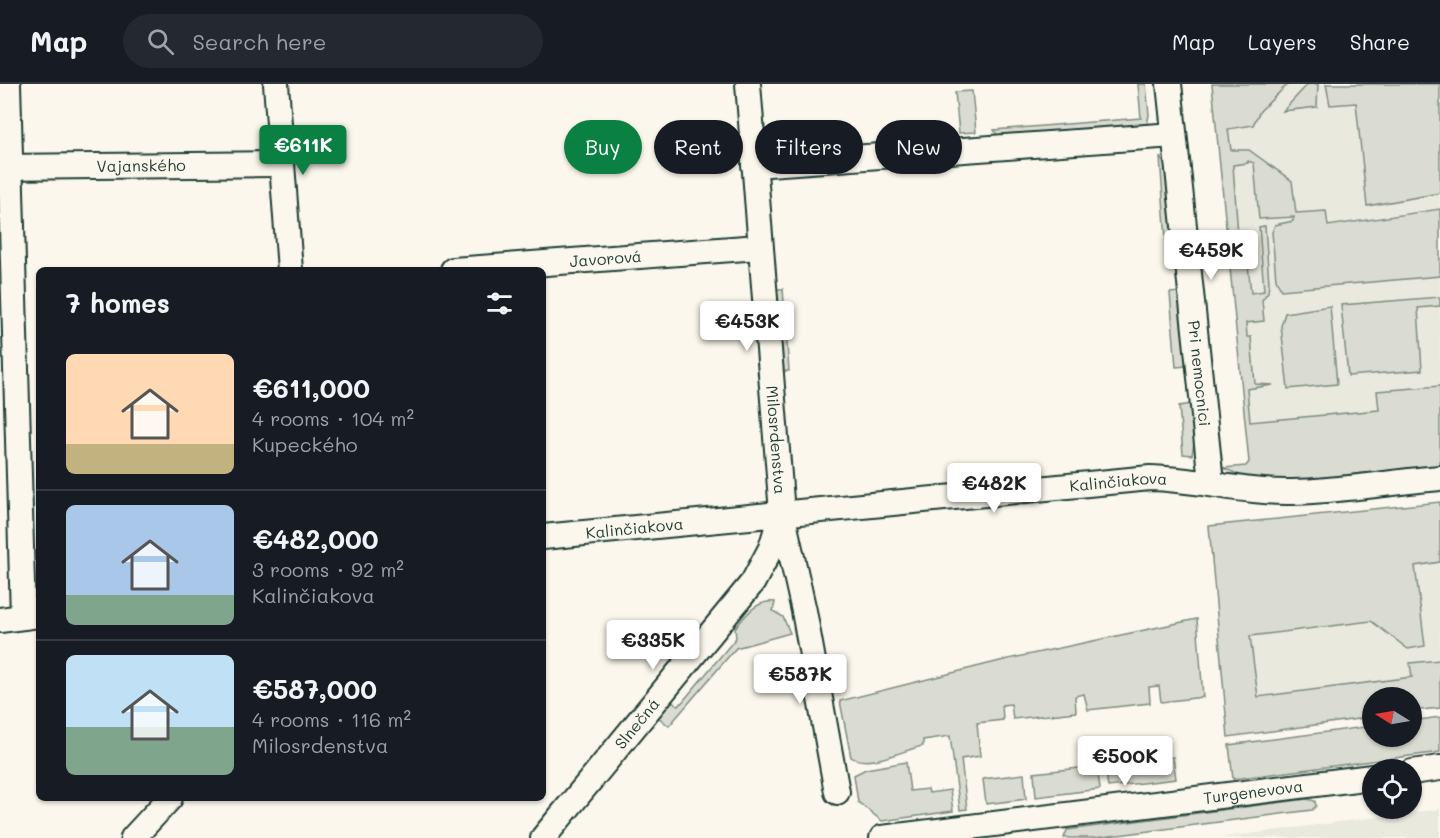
<!DOCTYPE html>
<meta charset="utf-8">
<style>
body{margin:0;font-family:Mali,sans-serif;background:#242831;color:#f1f3f6;height:100vh;display:flex;flex-direction:column;font-size:22px;white-space:nowrap}
*{box-sizing:border-box;margin:0}
p{font-size:20px;color:#9ea1a6}
.icon{flex:none;width:33px;height:33px;fill:none;stroke:currentColor;stroke-width:2;stroke-linecap:round;stroke-linejoin:round}
.map{position:relative;flex:1;overflow:hidden}
.panel{position:absolute;left:36px;top:183px;width:510px;height:534px;display:flex;flex-direction:column;background:#171b24;border-radius:9px;box-shadow:0 2px 4px #0004}
.panel>*{flex:none}
.top-card{position:absolute;left:564px;top:36px;width:570px;height:54px;display:flex;gap:12px}
.needle{width:39px;rotate:281deg}
.fabs{position:absolute;left:1362px;top:603px;display:grid;gap:12px}
.fabs a{display:grid;place-items:center;width:60px;height:60px;border-radius:50%;background:#171b24;box-shadow:0 2px 4px #0004;font-size:30px}
.price{position:absolute;translate:-50% -51px;padding:0 14px;border-radius:6px;background:#fff;color:#222;font-size:20px;line-height:39px;filter:drop-shadow(0 2px 3px #0008)}
.price::after{content:'';position:absolute;left:50%;top:36px;width:18px;height:14px;margin-left:-9px;background:inherit;clip-path:polygon(0 0,100% 0,50% 100%)}
.price.current{background:#0b8043;color:#fff}
ul{padding:0;list-style:none}
li{display:flex;align-items:center;gap:18px;height:150px;padding:0 30px}
li+li{border-top:2px solid #363941}
li span{display:grid;place-items:center;flex:none;width:168px;height:120px;border-radius:9px;color:#555}
li>.icon{margin-inline-start:auto}
span .icon{width:72px;height:72px;fill:#fffc;stroke-width:1}
li b{font-size:26px}
h2{display:flex;justify-content:space-between;align-items:center;height:72px;padding:0 30px;font-size:26px}
.pill{padding:0 21px;border-radius:27px;background:#171b24;box-shadow:0 2px 4px #0004;font-size:21px;line-height:54px}
.pill.current{background:#0b8043;color:#fff}
header{display:flex;align-items:center;gap:36px;box-sizing:border-box;height:84px;padding:0 30px;background:#171b24;border-bottom:2px solid #363941}
header strong{font-size:28px}
nav{display:flex;gap:33px;margin-inline-start:auto;font-size:21px}
.search{width:420px;height:54px;background:#242831;display:flex;align-items:center;gap:15px;box-sizing:border-box;padding:0 21px;border-radius:33px;color:#9ea1a6;font-size:22px}
.map>svg:first-child{display:block}
.built{fill:#eae9de}
.green{fill:#dbdcd1;stroke:#7d8c82;stroke-width:1.5}
.lines{fill:none;stroke-linecap:round;stroke-linejoin:round}
.street-casing{stroke:#1f3d34;stroke-width:28}
.street{stroke:#fbf7ec;stroke-width:24}
.labels{text-anchor:middle;stroke-width:4.5;stroke-linejoin:round;paint-order:stroke}
.street-label{font-size:16px;fill:#1f3d34;stroke:#fbf7ec}
</style>
<header>
<strong>Map</strong>
<div class="search"><svg class="icon" aria-label="search" viewBox="0 0 24 24"><circle cx="10" cy="10" r="6"/><path d="M15 15l6 6"/></svg>Search here</div>
<nav><a>Map</a><a>Layers</a><a>Share</a></nav>
</header>
<div class="map">
<svg width="1440" height="754" viewBox="0 0 1440 754">
<rect width="100%" height="100%" fill="#fbf7ec"/>
<filter id="ink" filterUnits="userSpaceOnUse"><feTurbulence type="fractalNoise" baseFrequency=".0167" numOctaves="2"/><feDisplacementMap in="SourceGraphic" scale="12" xChannelSelector="R" yChannelSelector="G"/><feConvolveMatrix kernelMatrix="1 2 1 2 8 2 1 2 1" color-interpolation-filters="sRGB"/></filter>
<g filter="url(#ink)">
<g class="built">
<polygon points="1212,0 1440,0 1440,360 1249,378"/>
<polygon points="1440,441 1440,621 1412,614 1372,614 1228,650 1211,463"/>
<polygon points="1440,725 1440,754 1219,754 1331,739"/>
</g>
<g class="green">
<polygon points="1138,0 1146,0 1149,31 1147,41 998,53 994,46 1141,34"/>
<polygon points="1212,0 1288,0 1260,27 1253,41 1228,45 1231,66 1249,66 1292,97 1296,129 1326,127 1328,142 1440,125 1440,192 1281,206 1276,195 1272,148 1275,141 1293,137 1294,133 1259,135 1254,79 1248,77 1248,79 1233,81 1238,151 1245,151 1251,209 1264,207 1259,143 1265,142 1269,199 1268,208 1262,216 1264,237 1246,239 1247,253 1251,253 1255,300 1273,301 1247,305 1250,338 1379,326 1377,307 1440,302 1440,381 1261,400 1223,384 1246,382 1249,378"/>
<polygon points="1308,0 1318,0 1317,23 1283,27"/>
<polygon points="1326,0 1440,0 1440,109 1367,122 1356,19 1330,21"/>
<polygon points="972,7 976,48 959,49 955,8"/>
<polygon points="1160,73 1168,86 1175,155 1166,156"/>
<polygon points="776,205 783,205 789,287 783,287"/>
<polygon points="1180,208 1187,282 1176,283 1170,209"/>
<polygon points="1440,213 1440,222 1418,224 1422,286 1348,292 1341,221"/>
<polygon points="1330,222 1337,300 1288,305 1281,242 1285,229"/>
<polygon points="1192,320 1195,354 1192,371 1183,370 1179,322"/>
<polygon points="1440,418 1440,478 1415,482 1425,562 1408,565 1371,537 1250,552 1258,613 1412,593 1410,579 1440,576 1440,624 1412,627 1412,614 1372,614 1372,633 1228,653 1209,442"/>
<path d="M 775,518 L 773,527 L 783,533 L 790,549 L 736,564 L 669,642 L 658,633 L 672,617 L 679,622 L 736,554 L 735,544 C 746,531 756,516 775,518 Z"/>
<path d="M 1197,535 L 1203,613 L 1161,618 L 1159,602 L 1149,603 L 1150,619 L 1088,626 L 1084,610 L 1075,612 L 1076,628 L 1013,635 L 1011,620 L 1002,621 L 1003,636 L 977,639 L 980,672 L 961,675 L 967,725 L 960,726 L 950,652 L 923,656 L 923,662 C 908,664 869,685 851,673 L 840,617 L 1008,575 Z"/>
<polygon points="1440,633 1440,668 1233,695 1229,661 1372,642 1372,652 1412,652 1412,637"/>
<polygon points="1173,673 1176,695 1108,703 1105,681"/>
<polygon points="906,678 910,707 928,705 929,709 950,706 953,727 882,737 858,718 854,691 866,685"/>
<polygon points="1097,682 1100,705 1036,713 1034,689"/>
<polygon points="1024,690 1026,715 986,720 983,695"/>
<polygon points="1307,715 1315,717 1316,722 1312,726 1095,754 1064,754 1067,746"/>
</g>
<g class="lines">
<g class="street-casing">
<g id="street">
<polyline points="8,0 23,533"/>
<polyline points="276,0 290,186"/>
<path id="s1" d="M 748,0 L 782,429 L 804,527 L 837,708"/>
<path id="s2" d="M 1169,0 L 1211,398"/>
<polyline points="754,81 1174,51"/>
<path id="s3" d="M 0,83 L 281,80"/>
<path id="s4" d="M 453,186 L 759,163"/>
<path id="s5" d="M 543,453 L 1150,394 C 1198,395 1244,409 1292,408 C 1341,407 1391,398 1440,394"/>
<polyline points="0,536 39,531"/>
<polyline points="1412,688 1440,684"/>
<polyline points="133,754 170,714"/>
<path id="s6" d="M 543,754 L 753,498 L 771,464 L 781,431"/>
<path id="s7" d="M 882,754 L 1372,693"/>
</g>
</g>
<use href="#street" class="street"/>
</g>
</g>
<g class="labels">
<g class="street-label">
<text dy="6" stroke="none"><textPath href="#s3" startOffset="141">Vajanského</textPath></text>
<text dy="6" stroke="none"><textPath href="#s4" startOffset="153">Javorová</textPath></text>
<text dy="6" stroke="none"><textPath href="#s2" startOffset="291">Pri nemocnici</textPath></text>
<text dy="6" stroke="none"><textPath href="#s1" startOffset="357">Milosrdenstva</textPath></text>
<text dy="6" stroke="none"><textPath href="#s5" startOffset="578">Kalinčiakova</textPath></text>
<text dy="6" stroke="none"><textPath href="#s5" startOffset="92">Kalinčiakova</textPath></text>
<text dy="6" stroke="none"><textPath href="#s6" startOffset="148">Slnečná</textPath></text>
<text dy="6" stroke="none"><textPath href="#s7" startOffset="374">Turgenevova</textPath></text>
</g>
</g>
</svg>
<div class="fabs">
<a><svg class="needle" viewBox="-14 -14 28 28"><path d="M0-13l5 13h-10z" fill="#e53935"/><path d="M0 13l5-13h-10z" fill="#9ea1a6"/></svg></a>
<a><svg class="icon" aria-label="locate" viewBox="0 0 24 24"><circle cx="12" cy="12" r="6"/><path d="M12 2v4M12 18v4M2 12h4M18 12h4"/></svg></a>
</div>
<b class="price current" style="left:303px;top:92px">€611K</b>
<b class="price" style="left:1211px;top:197px">€459K</b>
<b class="price" style="left:747px;top:268px">€453K</b>
<b class="price" style="left:994px;top:430px">€482K</b>
<b class="price" style="left:653px;top:587px">€335K</b>
<b class="price" style="left:800px;top:621px">€587K</b>
<b class="price" style="left:1125px;top:703px">€500K</b>
<div class="top-card">
<a class="pill current">Buy</a>
<a class="pill">Rent</a>
<a class="pill">Filters</a>
<a class="pill">New</a>
</div>
<section class="panel">
<h2>7 homes<svg class="icon" aria-label="filters" viewBox="0 0 24 24"><path d="M4 7h16M4 17h16"/><circle cx="9" cy="7" r="2"/><circle cx="15" cy="17" r="2"/></svg></h2>
<ul>
<li><span style="background:linear-gradient(#ffd9b3 75%,#c2b280 0)"><svg class="icon" aria-label="home" viewBox="0 0 24 24"><path d="M3 11l9-7 9 7M6 9v11h12V9"/></svg></span><div><b>€611,000</b><p>4 rooms · 104 m²</p><p>Kupeckého</p></div></li>
<li><span style="background:linear-gradient(#a9c7e8 75%,#7fa58c 0)"><svg class="icon" aria-label="home" viewBox="0 0 24 24"><path d="M3 11l9-7 9 7M6 9v11h12V9"/></svg></span><div><b>€482,000</b><p>3 rooms · 92 m²</p><p>Kalinčiakova</p></div></li>
<li><span style="background:linear-gradient(#bfe0f5 60%,#7fa58c 0)"><svg class="icon" aria-label="home" viewBox="0 0 24 24"><path d="M3 11l9-7 9 7M6 9v11h12V9"/></svg></span><div><b>€587,000</b><p>4 rooms · 116 m²</p><p>Milosrdenstva</p></div></li>
</ul>
</section>
</div>
